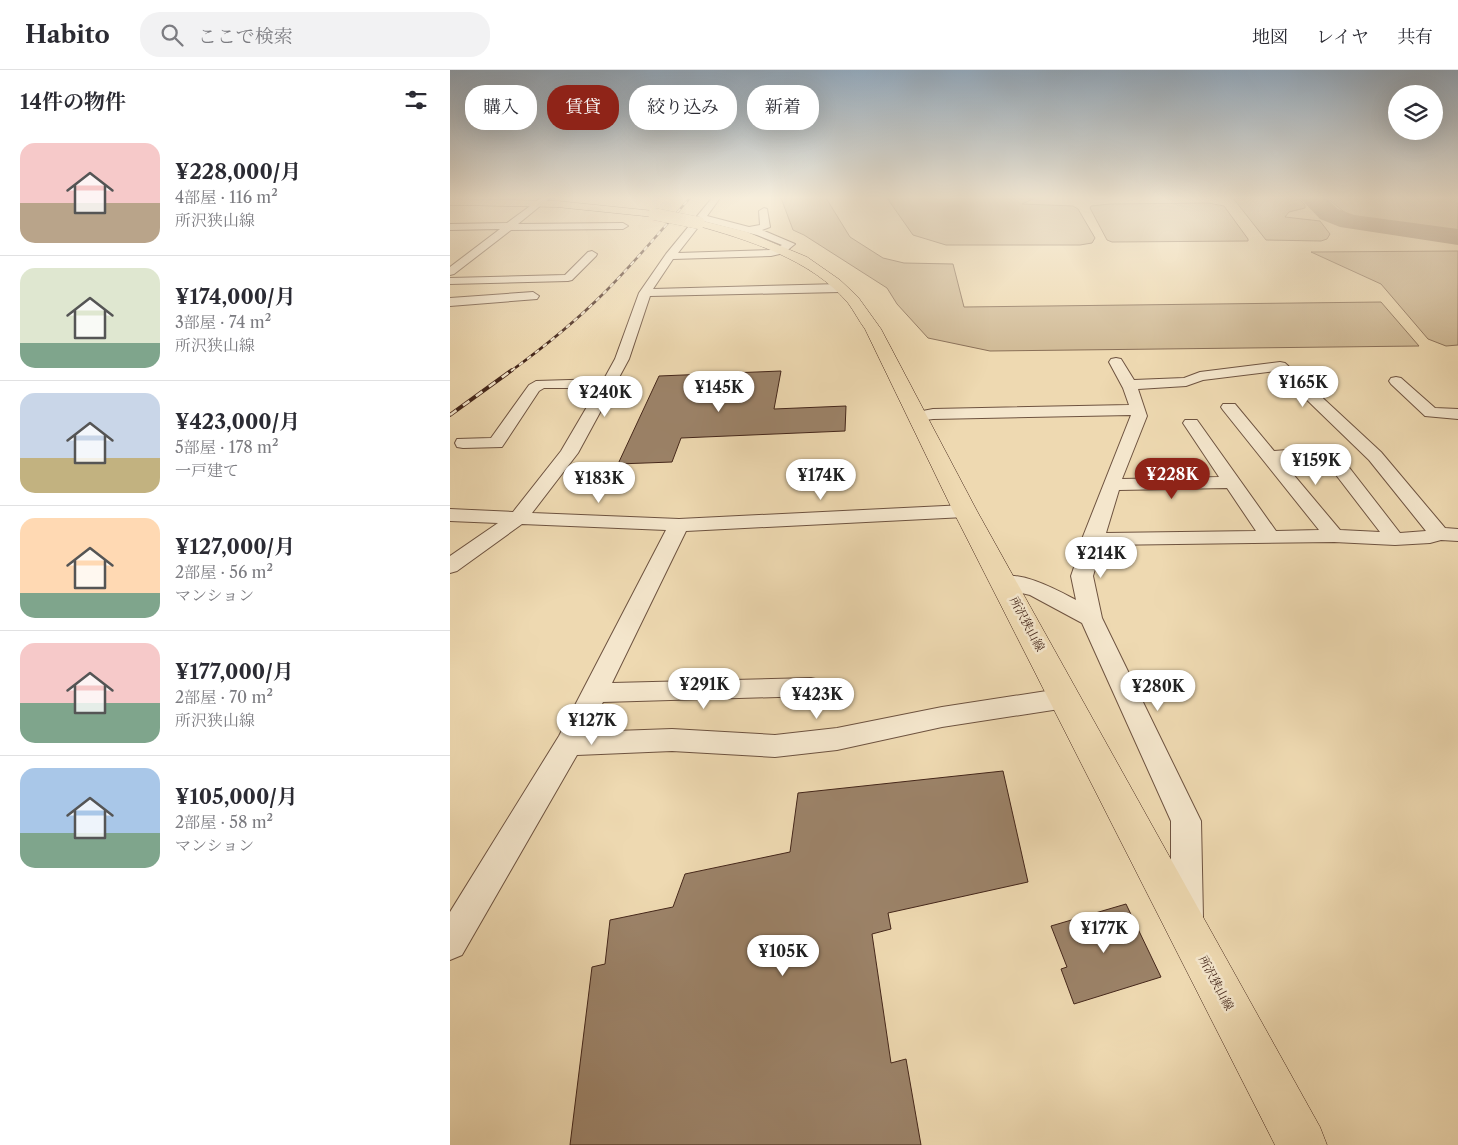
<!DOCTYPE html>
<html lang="ja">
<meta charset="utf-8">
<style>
body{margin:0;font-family:"Libre Caslon Text","Noto Serif JP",serif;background:#f2f2f3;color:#2b2b33;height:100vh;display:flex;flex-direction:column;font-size:19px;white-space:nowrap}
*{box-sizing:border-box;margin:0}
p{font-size:16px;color:#7c7c81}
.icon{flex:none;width:28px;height:28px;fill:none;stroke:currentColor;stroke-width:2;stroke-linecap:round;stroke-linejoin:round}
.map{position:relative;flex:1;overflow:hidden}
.side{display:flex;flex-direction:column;background:#fff;width:450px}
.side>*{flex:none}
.guide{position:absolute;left:15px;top:15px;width:475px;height:45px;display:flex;gap:10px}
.tools{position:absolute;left:938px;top:15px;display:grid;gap:10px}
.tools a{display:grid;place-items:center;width:55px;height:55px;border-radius:50%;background:#fff;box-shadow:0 5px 20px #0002;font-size:25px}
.price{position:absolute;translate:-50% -42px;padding:0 11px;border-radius:18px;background:#fff;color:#222;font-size:16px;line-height:32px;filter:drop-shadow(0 1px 2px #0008)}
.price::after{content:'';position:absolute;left:50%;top:30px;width:15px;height:11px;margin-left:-8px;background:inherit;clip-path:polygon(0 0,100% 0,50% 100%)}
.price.selected{background:#8f2418;color:#fff}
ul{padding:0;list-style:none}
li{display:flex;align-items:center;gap:15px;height:125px;padding:0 20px}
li+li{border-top:1px solid #e1e1e2}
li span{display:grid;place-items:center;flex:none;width:140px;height:100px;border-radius:15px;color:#555}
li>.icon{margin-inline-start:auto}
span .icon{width:60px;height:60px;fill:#fffc;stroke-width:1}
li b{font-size:21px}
h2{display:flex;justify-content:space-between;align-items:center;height:60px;padding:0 20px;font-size:21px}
.pill{padding:0 18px;border-radius:20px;background:#fff;box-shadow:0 5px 20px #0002;font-size:18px;line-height:45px}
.pill.selected{background:#8f2418;color:#fff}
header{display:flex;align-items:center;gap:30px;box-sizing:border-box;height:70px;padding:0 25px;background:#fff;border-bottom:1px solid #e1e1e2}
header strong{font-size:24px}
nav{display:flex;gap:28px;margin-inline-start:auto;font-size:18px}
.search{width:350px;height:45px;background:#f2f2f3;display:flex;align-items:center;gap:12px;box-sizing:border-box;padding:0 18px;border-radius:20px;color:#7c7c81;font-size:19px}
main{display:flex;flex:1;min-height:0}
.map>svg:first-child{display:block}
.green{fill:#d1bb97;stroke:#8a7058}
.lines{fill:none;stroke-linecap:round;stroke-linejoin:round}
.taxiway{fill:#998066;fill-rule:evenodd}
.building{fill:#9c8369;stroke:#44261a}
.street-casing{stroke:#6e5340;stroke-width:2}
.primary-casing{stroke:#44261a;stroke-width:1}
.street{fill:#f4e6cc;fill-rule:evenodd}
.primary{fill:#eed9b1;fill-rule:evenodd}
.rail-far1-casing{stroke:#44261a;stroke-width:2.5}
.rail-casing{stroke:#44261a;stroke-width:4}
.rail-far1{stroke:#f4e6cc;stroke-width:2;stroke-dasharray:5;stroke-linecap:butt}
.rail{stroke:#f4e6cc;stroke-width:2.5;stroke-dasharray:8;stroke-linecap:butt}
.primary-bridge-casing{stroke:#44261a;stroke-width:12;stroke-linecap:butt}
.primary-bridge{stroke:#eed9b1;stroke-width:12}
.labels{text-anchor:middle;stroke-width:5;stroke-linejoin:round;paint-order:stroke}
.street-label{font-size:12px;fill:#44261a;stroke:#f4e6cc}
</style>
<header>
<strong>Habito</strong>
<div class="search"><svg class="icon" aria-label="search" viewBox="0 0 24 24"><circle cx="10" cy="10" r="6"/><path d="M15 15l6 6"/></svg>ここで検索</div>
<nav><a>地図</a><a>レイヤ</a><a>共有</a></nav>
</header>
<main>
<section class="side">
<h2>14件の物件<svg class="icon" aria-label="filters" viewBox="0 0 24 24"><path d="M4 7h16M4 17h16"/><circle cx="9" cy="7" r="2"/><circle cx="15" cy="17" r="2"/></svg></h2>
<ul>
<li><span style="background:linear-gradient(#f6c9c9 60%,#b9a48a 0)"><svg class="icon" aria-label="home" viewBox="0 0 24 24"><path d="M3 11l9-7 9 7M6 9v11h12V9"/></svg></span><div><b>¥228,000/月</b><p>4部屋 · 116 m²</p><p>所沢狭山線</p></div></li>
<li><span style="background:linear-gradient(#dfe7d0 75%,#7fa58c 0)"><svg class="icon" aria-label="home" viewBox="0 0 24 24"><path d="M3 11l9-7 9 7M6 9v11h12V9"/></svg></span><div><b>¥174,000/月</b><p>3部屋 · 74 m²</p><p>所沢狭山線</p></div></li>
<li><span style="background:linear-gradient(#c9d6e8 65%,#c2b280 0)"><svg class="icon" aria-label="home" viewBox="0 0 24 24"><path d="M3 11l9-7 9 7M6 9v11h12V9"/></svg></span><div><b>¥423,000/月</b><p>5部屋 · 178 m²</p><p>一戸建て</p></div></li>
<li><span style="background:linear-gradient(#ffd9b3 75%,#7fa58c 0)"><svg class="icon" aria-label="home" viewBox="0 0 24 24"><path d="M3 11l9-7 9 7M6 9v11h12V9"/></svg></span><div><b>¥127,000/月</b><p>2部屋 · 56 m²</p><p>マンション</p></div></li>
<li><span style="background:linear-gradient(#f6c9c9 60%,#7fa58c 0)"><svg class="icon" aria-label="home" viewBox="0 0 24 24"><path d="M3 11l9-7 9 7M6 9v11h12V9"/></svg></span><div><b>¥177,000/月</b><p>2部屋 · 70 m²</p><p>所沢狭山線</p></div></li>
<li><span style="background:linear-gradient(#a9c7e8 65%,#7fa58c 0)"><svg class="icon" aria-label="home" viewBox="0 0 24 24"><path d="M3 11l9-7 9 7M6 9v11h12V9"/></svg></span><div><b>¥105,000/月</b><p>2部屋 · 58 m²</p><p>マンション</p></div></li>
</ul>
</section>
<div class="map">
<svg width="1008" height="1075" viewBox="0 0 1008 1075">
<rect width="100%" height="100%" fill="#eed9b1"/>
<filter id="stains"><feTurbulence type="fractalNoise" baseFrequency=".004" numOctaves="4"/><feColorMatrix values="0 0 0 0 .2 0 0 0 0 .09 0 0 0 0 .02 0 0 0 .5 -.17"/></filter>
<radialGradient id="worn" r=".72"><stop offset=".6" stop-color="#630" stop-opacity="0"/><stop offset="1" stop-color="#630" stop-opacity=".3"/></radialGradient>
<g class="green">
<polygon points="331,128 376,128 400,167 433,188 454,193 503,194 514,237 931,232 969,276 540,281 478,268 447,234 437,218 354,165 343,160"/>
<polygon points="437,128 585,128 572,134 623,136 628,139 645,168 642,173 630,175 496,175 463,165"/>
<polygon points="783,128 848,128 855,135 855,138 839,142 835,147 870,151 880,164 877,169 871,171 816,170"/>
<polygon points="877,128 1008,128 1008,163 911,149 898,145"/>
<polygon points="758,133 774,136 798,169 798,171 662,172 657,170 640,138 641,136 660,134"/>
<polygon points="1008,181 1008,275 996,276 978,269 931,214 861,182"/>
</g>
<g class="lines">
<polygon class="taxiway" points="850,128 876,128 888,139 904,145 1008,159 1008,175 890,157 870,149"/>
</g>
<g class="building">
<polygon points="331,301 324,339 396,336 395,361 231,368 222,392 168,394 209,306"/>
<polygon points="553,701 578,812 438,843 441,859 422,864 441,993 456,989 471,1075 120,1075 142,897 155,894 160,850 223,837 235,804 340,782 348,723"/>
<polygon points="676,834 711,907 624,934 611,899 617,897 601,856"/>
</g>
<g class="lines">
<g class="street-casing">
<g id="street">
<polygon points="91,128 100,128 68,154 173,153 178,156 173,159 61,160 4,204 0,205 0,197 50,159 0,160 0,154 57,153"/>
<path d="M 262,128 L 270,128 L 257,146 L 299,157 L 310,155 L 309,141 L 314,138 L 317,139 L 320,157 L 312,160 L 345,174 L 334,183 L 321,186 L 223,189 L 203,219 L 390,214 L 396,218 L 390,222 L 200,226 L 179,289 L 128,383 L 82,443 L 229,449 L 515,435 L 522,437 L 525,441 L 522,445 L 515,447 L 236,461 L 162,613 L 361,608 L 370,610 L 374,617 L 370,624 L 361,626 L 153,632 L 138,662 L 222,659 L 325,665 L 387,658 L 492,637 L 616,618 L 625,621 L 629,628 L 625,635 L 616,638 L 492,657 L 387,680 L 325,687 L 222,681 L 127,685 L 12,885 L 0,890 L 0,842 L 109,666 L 216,460 L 72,454 L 7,501 L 0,503 L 0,486 L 48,453 L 0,451 L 0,439 L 63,442 L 111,381 L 148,318 L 94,318 L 89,321 L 52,377 L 13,378 L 7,377 L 5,373 L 7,369 L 41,368 L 79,315 L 86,311 L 154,309 L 165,289 L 189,223 L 216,184 ZM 253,151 L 307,165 L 332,175 L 321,180 L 228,183 Z"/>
<polygon points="142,181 147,184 146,186 122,210 118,211 0,214 0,208 115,205 138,182"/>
<polygon points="83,222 89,226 87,229 0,236 0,228"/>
<path d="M 666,288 L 671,289 L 684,310 L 734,308 L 750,302 L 830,292 L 835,293 L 931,382 L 995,458 L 1008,459 L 1008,471 L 991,470 L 980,473 L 945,475 L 884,472 L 652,475 L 643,506 L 652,548 L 751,751 L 753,848 L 749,859 L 737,864 L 725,859 L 721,848 L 721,751 L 632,553 L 580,525 L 546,517 L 543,512 L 546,507 C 571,500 605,519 626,530 L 621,506 L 633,471 L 632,469 L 681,345 L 483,349 L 468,351 L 462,349 L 460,346 L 462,343 L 483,339 L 679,335 L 673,318 L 659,292 L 661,289 ZM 827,301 L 919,390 L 976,461 L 950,463 L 884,378 L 878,377 L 824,381 L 785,334 L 773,334 L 771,337 L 773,340 L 869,460 L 826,461 L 747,350 L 735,350 L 733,353 L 769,407 L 672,409 L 697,346 L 688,319 L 736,316 L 753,310 ZM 873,388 L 930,462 L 890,460 L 832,391 ZM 777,418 L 806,461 L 656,463 L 669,420 Z"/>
<polygon points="946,307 951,308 985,338 1008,339 1008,349 975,346 941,314 939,311 941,308"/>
</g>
</g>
<g class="primary-casing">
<g id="primary">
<polygon points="0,129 107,131 204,141 210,144 204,147 107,137 0,135"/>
<path d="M 249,150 L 297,162 L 357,187 L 390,210 L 408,227 L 431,259 L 527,441 L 870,1057 L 877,1075 L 825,1075 L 503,441 L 415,259 C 409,251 404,241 398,233 C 361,189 298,170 245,155 L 243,153 Z"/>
</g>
</g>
<use href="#street" class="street"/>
<use href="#primary" class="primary"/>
<g class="rail-far1-casing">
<path id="rail-far1" d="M 61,301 C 94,277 126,251 155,222 C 185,192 212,159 240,128"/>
</g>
<g class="rail-casing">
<polyline id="rail" points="0,345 62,300"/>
</g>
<use href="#rail-far1" class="rail-far1"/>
<use href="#rail" class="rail"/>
<g class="primary-bridge-casing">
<polyline id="primary-bridge" points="204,144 249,153"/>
</g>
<use href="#primary-bridge" class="primary-bridge"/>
</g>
<linearGradient id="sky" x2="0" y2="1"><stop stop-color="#93aabe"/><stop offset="0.46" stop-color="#f7eedc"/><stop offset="1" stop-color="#f7eedc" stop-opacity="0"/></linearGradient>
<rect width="1008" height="278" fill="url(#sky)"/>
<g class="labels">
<g class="street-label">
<text transform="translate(577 554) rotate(62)" y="4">所沢狭山線</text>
<text transform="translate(766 913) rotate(62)" y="4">所沢狭山線</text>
</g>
</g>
<rect width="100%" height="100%" filter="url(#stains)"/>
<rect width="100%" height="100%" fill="url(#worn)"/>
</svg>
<div class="tools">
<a><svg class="icon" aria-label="layers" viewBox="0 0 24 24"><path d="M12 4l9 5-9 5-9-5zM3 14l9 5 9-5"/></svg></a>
</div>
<b class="price" style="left:853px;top:338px">¥165K</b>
<b class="price" style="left:269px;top:343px">¥145K</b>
<b class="price" style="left:155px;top:348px">¥240K</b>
<b class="price" style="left:866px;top:416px">¥159K</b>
<b class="price selected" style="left:722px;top:430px">¥228K</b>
<b class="price" style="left:371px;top:431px">¥174K</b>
<b class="price" style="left:149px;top:434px">¥183K</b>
<b class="price" style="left:651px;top:509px">¥214K</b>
<b class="price" style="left:254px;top:640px">¥291K</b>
<b class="price" style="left:708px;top:642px">¥280K</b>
<b class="price" style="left:367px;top:650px">¥423K</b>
<b class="price" style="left:142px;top:676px">¥127K</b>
<b class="price" style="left:654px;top:884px">¥177K</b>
<b class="price" style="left:333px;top:907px">¥105K</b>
<div class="guide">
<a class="pill">購入</a>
<a class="pill selected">賃貸</a>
<a class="pill">絞り込み</a>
<a class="pill">新着</a>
</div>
</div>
</main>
